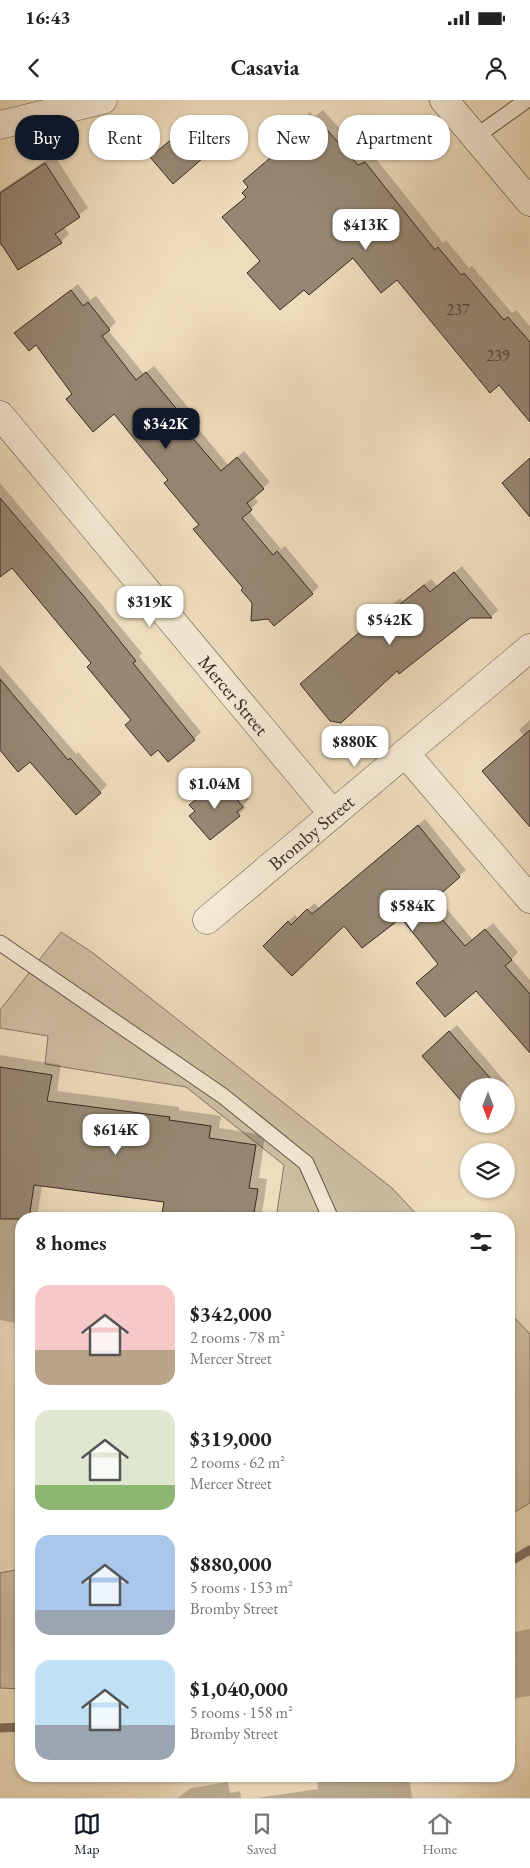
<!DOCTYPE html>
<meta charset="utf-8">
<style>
body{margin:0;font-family:"EB Garamond",serif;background:#f2f2f2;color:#222;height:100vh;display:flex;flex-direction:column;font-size:19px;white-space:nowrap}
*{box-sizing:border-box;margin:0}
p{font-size:16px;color:#767676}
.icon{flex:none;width:28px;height:28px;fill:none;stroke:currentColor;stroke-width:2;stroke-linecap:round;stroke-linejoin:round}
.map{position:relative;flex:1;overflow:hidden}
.drawer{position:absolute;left:15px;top:1112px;width:500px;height:570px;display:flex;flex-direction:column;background:#fff;border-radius:20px;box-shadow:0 1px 4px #0004}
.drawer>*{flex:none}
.hud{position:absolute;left:15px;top:15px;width:500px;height:45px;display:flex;gap:10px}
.needle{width:32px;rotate:180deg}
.fabs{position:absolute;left:460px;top:978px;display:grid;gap:10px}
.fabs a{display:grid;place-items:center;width:55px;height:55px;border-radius:50%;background:#fff;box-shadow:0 1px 4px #0004;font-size:25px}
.price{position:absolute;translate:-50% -42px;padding:0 11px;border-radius:10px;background:#fff;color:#222;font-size:16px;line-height:32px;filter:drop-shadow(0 1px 2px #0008)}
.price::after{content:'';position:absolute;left:50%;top:30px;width:15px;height:11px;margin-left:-8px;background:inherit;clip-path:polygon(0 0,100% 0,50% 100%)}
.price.active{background:#111827;color:#fff}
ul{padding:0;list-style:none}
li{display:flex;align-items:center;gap:15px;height:125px;padding:0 20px}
li span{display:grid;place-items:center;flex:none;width:140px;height:100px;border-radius:15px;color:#555}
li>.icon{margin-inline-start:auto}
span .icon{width:60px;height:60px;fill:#fffc;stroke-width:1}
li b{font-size:21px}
h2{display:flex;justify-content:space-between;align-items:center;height:60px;padding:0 20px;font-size:21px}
.tag{padding:0 18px;border-radius:20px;background:#fff;box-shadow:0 1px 4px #0004;font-size:18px;line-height:45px}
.tag.active{background:#111827;color:#fff}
.status{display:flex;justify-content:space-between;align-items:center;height:35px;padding:0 25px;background:#fff;direction:ltr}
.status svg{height:14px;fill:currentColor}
header{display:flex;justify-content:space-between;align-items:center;height:65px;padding:0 20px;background:#fff;font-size:22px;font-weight:700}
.tab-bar{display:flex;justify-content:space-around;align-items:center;height:70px;border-top:1px solid #e0e0e0;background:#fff;font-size:14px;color:#767676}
.tab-bar a{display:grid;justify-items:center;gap:2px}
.tab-bar .active{color:#111827}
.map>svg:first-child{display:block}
.grass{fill:#cfbfa3;stroke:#837464}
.shadow{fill:#0003}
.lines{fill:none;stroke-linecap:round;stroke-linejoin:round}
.stream{stroke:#807161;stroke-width:9}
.building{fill:#968774;stroke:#372a24}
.service-casing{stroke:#65574a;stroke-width:17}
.minor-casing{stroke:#65574a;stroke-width:29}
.tertiary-casing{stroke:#65574a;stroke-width:29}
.secondary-casing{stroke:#372a24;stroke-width:29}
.service{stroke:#f4e9d4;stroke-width:15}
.minor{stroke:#f4e9d4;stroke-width:28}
.tertiary{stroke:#f4e9d4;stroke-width:28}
.secondary{stroke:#f4e9d4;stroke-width:28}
.labels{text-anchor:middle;stroke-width:4;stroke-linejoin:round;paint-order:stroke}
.number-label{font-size:16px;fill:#4f4138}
.street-label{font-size:19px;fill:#372a24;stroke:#f4e9d4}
</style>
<div class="status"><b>16:43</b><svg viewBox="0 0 49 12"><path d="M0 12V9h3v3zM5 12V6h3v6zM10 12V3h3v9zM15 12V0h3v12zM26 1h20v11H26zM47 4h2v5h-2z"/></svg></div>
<header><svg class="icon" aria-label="back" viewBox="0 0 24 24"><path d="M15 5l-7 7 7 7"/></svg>Casavia<svg class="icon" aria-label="person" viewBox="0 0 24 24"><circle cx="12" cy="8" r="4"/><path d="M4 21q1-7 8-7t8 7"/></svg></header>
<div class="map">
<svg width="530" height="1698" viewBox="0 0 530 1698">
<rect width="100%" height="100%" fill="#eeddbd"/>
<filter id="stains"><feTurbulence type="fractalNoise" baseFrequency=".004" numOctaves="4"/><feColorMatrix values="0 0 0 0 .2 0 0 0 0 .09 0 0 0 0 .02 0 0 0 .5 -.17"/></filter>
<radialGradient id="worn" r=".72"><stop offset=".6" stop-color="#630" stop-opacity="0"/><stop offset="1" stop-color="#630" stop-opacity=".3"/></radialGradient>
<g class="grass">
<polygon points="61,832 93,853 392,1088 421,1119 276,1119 284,1065 186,987 45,964 48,936 0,928 0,910"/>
<polygon points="509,1212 530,1234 530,1403 509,1415"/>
<polygon points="21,1469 21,1589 0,1588 0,1473"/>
</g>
<g class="shadow">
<polygon points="323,10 366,58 373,55 443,143 446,140 469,168 472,166 512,213 516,210 530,226 530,320 499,283 397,178 353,156 304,188 261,160 231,109 247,96 277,52 285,34 310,12 314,17"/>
<polygon points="185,28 193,36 203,28 216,44 173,82 159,50"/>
<polygon points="54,55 88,108 64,126 69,134 61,142 3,145 0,147 0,91"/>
<polygon points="78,184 90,200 96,196 116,222 108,230 144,274 154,266 201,323 197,327 228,365 244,351 270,382 254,396 258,402 249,411 281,449 285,446 319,487 312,493 269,518 253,502 169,380 114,313 73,294 36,244 16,233"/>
<polygon points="0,383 142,553 139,556 201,632 194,639 133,620 92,563 0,451"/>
<polygon points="462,466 498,510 492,516 469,516 397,569 309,578 400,498 403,502 431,479 437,486"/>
<polygon points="0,565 76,654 78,652 107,685 100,692 30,660 0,632"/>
<polygon points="530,620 530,705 524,636 519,630"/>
<polygon points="229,674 249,699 244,705 246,708 210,739 191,705"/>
<polygon points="425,719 466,770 436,796 473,840 493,823 518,852 512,859 530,880 530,927 439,863 402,817 344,824 264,846 295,815 299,819 314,803 319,808"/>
<polygon points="457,925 509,986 506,988 506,986 469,986 430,949"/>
<polygon points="0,955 61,965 57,991 179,1007 179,1010 221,1016 219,1028 265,1035 259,1078 267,1079 262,1114 275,1116 274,1119 163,1119 165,1101 42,1085 37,1119 21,1119 21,1224 0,1220"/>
<polygon points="530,1529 530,1596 511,1599 509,1580 509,1533"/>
<polygon points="317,1676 409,1676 412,1698 257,1698 318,1689"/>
<polygon points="228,1682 230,1693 240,1691 241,1698 178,1698 191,1688"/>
</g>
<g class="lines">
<g class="stream">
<polyline points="509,1462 530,1450"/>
<polyline points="0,1628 21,1627"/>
</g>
</g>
<g class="building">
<polygon points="315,16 358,65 365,62 435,150 438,147 461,175 464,173 504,220 508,217 530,242 530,322 499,285 490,293 397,180 381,193 353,158 309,195 304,190 280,210 247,173 260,161 222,117 246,97 242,93 248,87 243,81 276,53 272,48 277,43 276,41 302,19 306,24"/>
<polygon points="178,34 185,42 195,34 210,52 173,84 150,57"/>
<polygon points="45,63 80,117 55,134 62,143 18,170 0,142 0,93"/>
<polygon points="71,190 83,206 88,202 110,230 102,236 136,280 146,272 195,331 190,335 221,371 237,357 264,389 247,403 252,410 242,418 273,455 277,451 313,494 274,526 268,519 251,521 252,503 241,490 243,488 193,429 199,425 164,383 168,380 114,314 93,332 66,299 72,294 36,245 29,251 14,233"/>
<polygon points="530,358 530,417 502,383"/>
<polygon points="0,398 87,500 136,561 133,563 195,640 168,662 158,650 151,656 125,625 131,620 87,567 91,563 12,468 0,477"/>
<polygon points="454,472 492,518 470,518 399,574 397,571 341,623 330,621 300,584 392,504 395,508 424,485 430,492"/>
<polygon points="0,579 68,660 70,658 101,693 76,715 30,662 18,672 0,650"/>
<polygon points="530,630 530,727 482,671"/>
<polygon points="221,680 243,707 237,712 240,716 210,740 189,716 195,711 189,705"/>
<polygon points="418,725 460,777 429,804 465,846 485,829 512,860 505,866 530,894 530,953 476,891 445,917 416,883 438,864 401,818 362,848 344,826 292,876 263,846 288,821 291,825 307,809 312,814"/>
<polygon points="449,931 497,986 469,986 469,1010 422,956"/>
<polygon points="0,967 52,975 47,1001 170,1017 169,1020 211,1026 209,1038 256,1045 249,1088 258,1089 253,1119 161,1119 164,1102 34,1085 29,1119 0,1119"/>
</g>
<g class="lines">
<g class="service-casing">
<g id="service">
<polyline points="475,37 527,0"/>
<polyline points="0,843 223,996 306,1063 331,1119"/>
</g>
</g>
<g class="minor-casing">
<g id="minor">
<path id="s1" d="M 0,315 L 333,714"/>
<polyline points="405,653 530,799"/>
<path id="s2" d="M 207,820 L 530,548"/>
</g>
</g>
<g class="tertiary-casing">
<polyline id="tertiary" points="0,25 103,0"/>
</g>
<g class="secondary-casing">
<polyline id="secondary" points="444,0 530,102"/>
</g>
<use href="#service" class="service"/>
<use href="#minor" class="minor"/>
<use href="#tertiary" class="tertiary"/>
<use href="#secondary" class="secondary"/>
</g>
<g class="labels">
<g class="number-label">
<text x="458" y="215">237</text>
<text x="498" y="261">239</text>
</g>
<g class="street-label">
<text dy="7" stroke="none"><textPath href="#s1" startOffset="365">Mercer Street</textPath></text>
<text dy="7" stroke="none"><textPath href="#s2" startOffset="136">Bromby Street</textPath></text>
</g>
</g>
<rect width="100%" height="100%" filter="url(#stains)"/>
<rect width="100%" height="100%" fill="url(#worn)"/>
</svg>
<div class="fabs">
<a><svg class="needle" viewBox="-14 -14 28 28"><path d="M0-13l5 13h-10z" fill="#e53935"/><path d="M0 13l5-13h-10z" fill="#767676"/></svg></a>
<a><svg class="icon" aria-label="layers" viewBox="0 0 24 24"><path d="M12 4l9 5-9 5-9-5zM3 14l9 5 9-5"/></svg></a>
</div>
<b class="price" style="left:366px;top:151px">$413K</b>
<b class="price active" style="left:166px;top:350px">$342K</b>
<b class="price" style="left:150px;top:528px">$319K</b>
<b class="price" style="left:390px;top:546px">$542K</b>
<b class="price" style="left:355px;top:668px">$880K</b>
<b class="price" style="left:215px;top:710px">$1.04M</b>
<b class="price" style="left:413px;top:832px">$584K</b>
<b class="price" style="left:116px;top:1056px">$614K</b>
<div class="hud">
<a class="tag active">Buy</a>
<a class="tag">Rent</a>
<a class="tag">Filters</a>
<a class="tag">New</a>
<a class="tag">Apartment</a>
</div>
<section class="drawer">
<h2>8 homes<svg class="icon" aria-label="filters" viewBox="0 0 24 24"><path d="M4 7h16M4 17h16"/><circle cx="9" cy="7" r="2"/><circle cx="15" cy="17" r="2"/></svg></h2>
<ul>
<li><span style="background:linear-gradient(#f6c9c9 65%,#b9a48a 0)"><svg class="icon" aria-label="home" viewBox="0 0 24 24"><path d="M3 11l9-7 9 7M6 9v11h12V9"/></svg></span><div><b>$342,000</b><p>2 rooms · 78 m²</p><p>Mercer Street</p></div></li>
<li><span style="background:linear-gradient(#dfe7d0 75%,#8fb573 0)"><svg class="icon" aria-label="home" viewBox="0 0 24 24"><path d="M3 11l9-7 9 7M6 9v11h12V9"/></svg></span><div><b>$319,000</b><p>2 rooms · 62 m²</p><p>Mercer Street</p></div></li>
<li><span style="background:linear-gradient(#a9c7e8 75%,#9aa5b1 0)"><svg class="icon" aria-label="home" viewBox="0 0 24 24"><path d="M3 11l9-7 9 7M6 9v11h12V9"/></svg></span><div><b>$880,000</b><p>5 rooms · 153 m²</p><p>Bromby Street</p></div></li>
<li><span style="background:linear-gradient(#bfe0f5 65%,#9aa5b1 0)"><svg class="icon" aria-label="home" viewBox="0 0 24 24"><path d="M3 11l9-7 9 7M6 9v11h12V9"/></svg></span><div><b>$1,040,000</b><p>5 rooms · 158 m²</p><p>Bromby Street</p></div></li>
</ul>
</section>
</div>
<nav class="tab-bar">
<a class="active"><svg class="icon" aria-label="map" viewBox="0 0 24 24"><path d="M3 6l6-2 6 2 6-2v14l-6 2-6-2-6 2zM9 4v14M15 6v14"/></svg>Map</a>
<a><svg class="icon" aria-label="saved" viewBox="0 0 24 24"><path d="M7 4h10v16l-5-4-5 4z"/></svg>Saved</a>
<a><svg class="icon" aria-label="home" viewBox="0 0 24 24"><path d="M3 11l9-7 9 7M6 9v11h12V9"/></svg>Home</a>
</nav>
